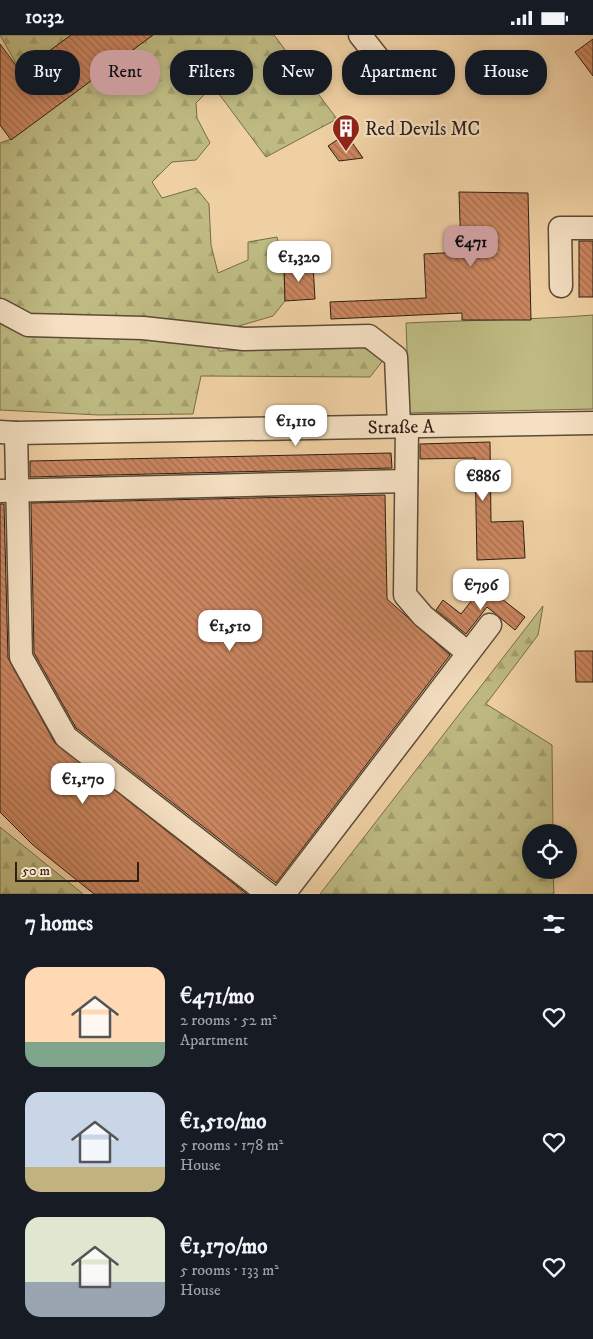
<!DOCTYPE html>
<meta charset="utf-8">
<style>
body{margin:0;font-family:"IM FELL DW Pica",serif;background:#242831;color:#f1f3f6;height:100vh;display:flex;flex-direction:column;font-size:19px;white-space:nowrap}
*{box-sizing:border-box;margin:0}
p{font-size:16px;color:#9ea1a6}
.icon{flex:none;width:28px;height:28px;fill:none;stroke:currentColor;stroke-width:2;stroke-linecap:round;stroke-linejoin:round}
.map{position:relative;height:859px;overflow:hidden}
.sheet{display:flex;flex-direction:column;background:#171b24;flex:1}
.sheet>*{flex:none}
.guide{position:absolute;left:15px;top:15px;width:564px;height:45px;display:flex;gap:10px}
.buttons{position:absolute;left:522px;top:789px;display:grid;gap:10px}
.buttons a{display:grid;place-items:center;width:55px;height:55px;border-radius:50%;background:#171b24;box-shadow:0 2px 8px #0003;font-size:25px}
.scale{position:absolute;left:15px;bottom:12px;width:124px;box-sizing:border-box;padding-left:5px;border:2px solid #2c1f14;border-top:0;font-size:14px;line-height:18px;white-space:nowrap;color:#2c1f14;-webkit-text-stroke:4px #f5e0c3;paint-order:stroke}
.price{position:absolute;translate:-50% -42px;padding:0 11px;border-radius:10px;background:#fff;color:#222;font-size:16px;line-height:32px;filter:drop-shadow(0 1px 2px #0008)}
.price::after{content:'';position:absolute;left:50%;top:30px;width:15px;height:11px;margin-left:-8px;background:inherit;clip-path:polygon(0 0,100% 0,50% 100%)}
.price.active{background:#c59692;color:#111}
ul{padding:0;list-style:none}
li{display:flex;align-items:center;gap:15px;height:125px;padding:0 25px}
li span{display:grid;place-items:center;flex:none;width:140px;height:100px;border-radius:15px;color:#555}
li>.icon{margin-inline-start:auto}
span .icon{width:60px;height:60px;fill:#fffc;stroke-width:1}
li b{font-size:21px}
h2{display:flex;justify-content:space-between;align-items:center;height:60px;padding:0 25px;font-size:21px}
.tag{padding:0 18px;border-radius:20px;background:#171b24;box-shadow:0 2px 8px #0003;font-size:18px;line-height:45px}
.tag.active{background:#c59692;color:#111}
.status{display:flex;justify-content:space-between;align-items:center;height:35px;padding:0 25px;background:#171b24;direction:ltr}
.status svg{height:14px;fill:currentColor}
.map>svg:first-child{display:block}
.grass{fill:#beba82;stroke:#756c4b}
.forest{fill:url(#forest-firs);stroke:#756c4b}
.building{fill:url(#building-back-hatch);stroke:#2c1f14}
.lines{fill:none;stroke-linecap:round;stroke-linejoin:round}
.minor-casing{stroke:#5d4b38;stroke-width:25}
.minor{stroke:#f5e0c3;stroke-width:22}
.labels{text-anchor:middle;stroke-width:4.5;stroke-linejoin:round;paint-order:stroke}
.poi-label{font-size:19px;fill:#2c1f14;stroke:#f5e0c3;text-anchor:start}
.street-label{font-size:19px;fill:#2c1f14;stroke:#f5e0c3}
</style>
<div class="status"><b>10:32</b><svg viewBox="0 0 49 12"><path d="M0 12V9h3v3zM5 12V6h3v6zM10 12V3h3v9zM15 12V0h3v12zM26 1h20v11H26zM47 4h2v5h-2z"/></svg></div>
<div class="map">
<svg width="593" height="859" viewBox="0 0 593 859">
<defs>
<pattern id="forest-firs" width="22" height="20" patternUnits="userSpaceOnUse" patternTransform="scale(1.25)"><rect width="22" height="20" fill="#beba82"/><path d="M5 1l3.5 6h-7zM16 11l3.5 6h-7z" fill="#a39f6f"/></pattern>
<pattern id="building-back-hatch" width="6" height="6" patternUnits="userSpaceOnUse" patternTransform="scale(1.25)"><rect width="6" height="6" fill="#cb8660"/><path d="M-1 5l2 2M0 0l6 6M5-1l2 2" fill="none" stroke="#a56d4e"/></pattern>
</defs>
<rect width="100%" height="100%" fill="#efd0a3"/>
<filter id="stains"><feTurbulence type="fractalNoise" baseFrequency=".004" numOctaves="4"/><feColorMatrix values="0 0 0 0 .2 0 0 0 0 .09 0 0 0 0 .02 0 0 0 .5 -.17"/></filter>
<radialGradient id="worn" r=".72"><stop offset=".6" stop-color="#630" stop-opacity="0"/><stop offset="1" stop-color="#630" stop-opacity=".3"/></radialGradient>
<path class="grass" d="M 593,280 L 593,374 L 405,378 L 408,343 L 406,288 C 469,285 531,285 593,280 Z"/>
<g class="forest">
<polygon points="0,0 71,0 21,37"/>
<polygon points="153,0 274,0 337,84 266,122 213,51 196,68 197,83 210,108 196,125 172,127 152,147 162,163 196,153 209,169 211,210 218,238 248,225 248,207 277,202 284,232 285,266 273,281 215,298 219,316 362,312 384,324 370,342 201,341 193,379 99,380 0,375 0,108 11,104"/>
<polygon points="543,571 538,600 486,669 552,710 553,797 531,798 531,835 553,835 554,859 320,859"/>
<polygon points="0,792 83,859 0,859"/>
</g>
<g class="building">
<polygon points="71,0 153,0 11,105 0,90 0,9 21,37"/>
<polygon points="593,4 593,41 575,17"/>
<polygon points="346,99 363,123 339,126 328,111"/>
<polygon points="459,157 528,158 531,285 462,285 462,278 331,284 330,267 426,263 424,219 461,217"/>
<rect x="579" y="206" width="14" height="56"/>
<polygon points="313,230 315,264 285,266 284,232"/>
<polygon points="490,407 491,487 523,486 525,523 477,525 475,423 420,424 420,409"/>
<polygon points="391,418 392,433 30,442 30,426"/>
<polygon points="385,460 387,564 450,620 276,848 76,693 34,618 31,468"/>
<polygon points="0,469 4,469 8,623 55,708 247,859 94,859 33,810 0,777"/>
<polygon points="484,550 525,582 515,595 487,572 466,599 436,575 443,565 461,579"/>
<polygon points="575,616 593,616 593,647 576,647"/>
</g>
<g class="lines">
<g class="minor-casing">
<g id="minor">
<polyline points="360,0 379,24"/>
<polyline points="561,251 560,193 593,193"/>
<polyline points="0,275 28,290 143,293 244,304 369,301 396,322 399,391"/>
<polyline points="407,391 405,560 423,581 468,618"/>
<polyline points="0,397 16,398 593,388"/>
<polyline points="16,398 21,622 66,702 268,859"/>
<polyline points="0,456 406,446"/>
<polyline points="284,859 490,590"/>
</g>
</g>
<use href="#minor" class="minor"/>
</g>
<defs>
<g id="building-pin" transform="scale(1.4375)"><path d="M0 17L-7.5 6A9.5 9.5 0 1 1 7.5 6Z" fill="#8f2418" stroke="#f5e0c3"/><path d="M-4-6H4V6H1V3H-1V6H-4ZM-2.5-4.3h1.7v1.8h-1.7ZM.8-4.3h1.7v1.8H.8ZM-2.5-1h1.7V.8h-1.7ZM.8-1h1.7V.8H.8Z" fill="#fff"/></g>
</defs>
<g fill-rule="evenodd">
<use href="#building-pin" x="346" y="93"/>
</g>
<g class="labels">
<g class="poi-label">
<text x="365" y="100">Red Devils MC</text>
</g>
<g class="street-label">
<text transform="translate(401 391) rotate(-1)" y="7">Straße A</text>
</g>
</g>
<rect width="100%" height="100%" filter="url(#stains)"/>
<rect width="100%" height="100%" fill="url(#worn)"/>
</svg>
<div class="buttons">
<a><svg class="icon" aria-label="locate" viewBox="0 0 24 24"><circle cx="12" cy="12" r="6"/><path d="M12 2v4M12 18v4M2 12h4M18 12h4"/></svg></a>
</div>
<div class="scale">50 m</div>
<b class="price active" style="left:471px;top:233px">€471</b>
<b class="price" style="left:299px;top:248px">€1,320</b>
<b class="price" style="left:296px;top:412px">€1,110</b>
<b class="price" style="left:483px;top:467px">€886</b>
<b class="price" style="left:481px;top:576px">€796</b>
<b class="price" style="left:230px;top:617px">€1,510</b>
<b class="price" style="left:83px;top:770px">€1,170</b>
<div class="guide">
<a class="tag">Buy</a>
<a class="tag active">Rent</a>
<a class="tag">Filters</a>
<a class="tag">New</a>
<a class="tag">Apartment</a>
<a class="tag">House</a>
</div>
</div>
<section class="sheet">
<h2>7 homes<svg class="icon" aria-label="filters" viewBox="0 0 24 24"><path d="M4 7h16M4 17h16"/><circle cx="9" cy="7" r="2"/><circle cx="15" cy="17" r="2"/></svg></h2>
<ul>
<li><span style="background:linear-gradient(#ffd9b3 75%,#7fa58c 0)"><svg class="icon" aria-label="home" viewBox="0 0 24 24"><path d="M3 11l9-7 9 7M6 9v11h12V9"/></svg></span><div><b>€471/mo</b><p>2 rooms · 52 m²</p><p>Apartment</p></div><svg class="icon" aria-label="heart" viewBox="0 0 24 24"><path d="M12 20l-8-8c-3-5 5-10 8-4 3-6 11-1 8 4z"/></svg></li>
<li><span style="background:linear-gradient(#c9d6e8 75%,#c2b280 0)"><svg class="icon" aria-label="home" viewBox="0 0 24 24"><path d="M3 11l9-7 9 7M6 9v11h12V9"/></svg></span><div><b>€1,510/mo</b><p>5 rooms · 178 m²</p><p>House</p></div><svg class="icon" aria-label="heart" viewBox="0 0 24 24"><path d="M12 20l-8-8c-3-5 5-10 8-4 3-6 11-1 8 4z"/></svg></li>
<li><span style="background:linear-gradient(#dfe7d0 65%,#9aa5b1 0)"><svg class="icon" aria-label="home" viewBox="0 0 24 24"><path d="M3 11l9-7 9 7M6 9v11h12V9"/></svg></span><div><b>€1,170/mo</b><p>5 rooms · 133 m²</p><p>House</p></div><svg class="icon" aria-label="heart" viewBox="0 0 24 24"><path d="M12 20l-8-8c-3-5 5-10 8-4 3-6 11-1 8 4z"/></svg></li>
</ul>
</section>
